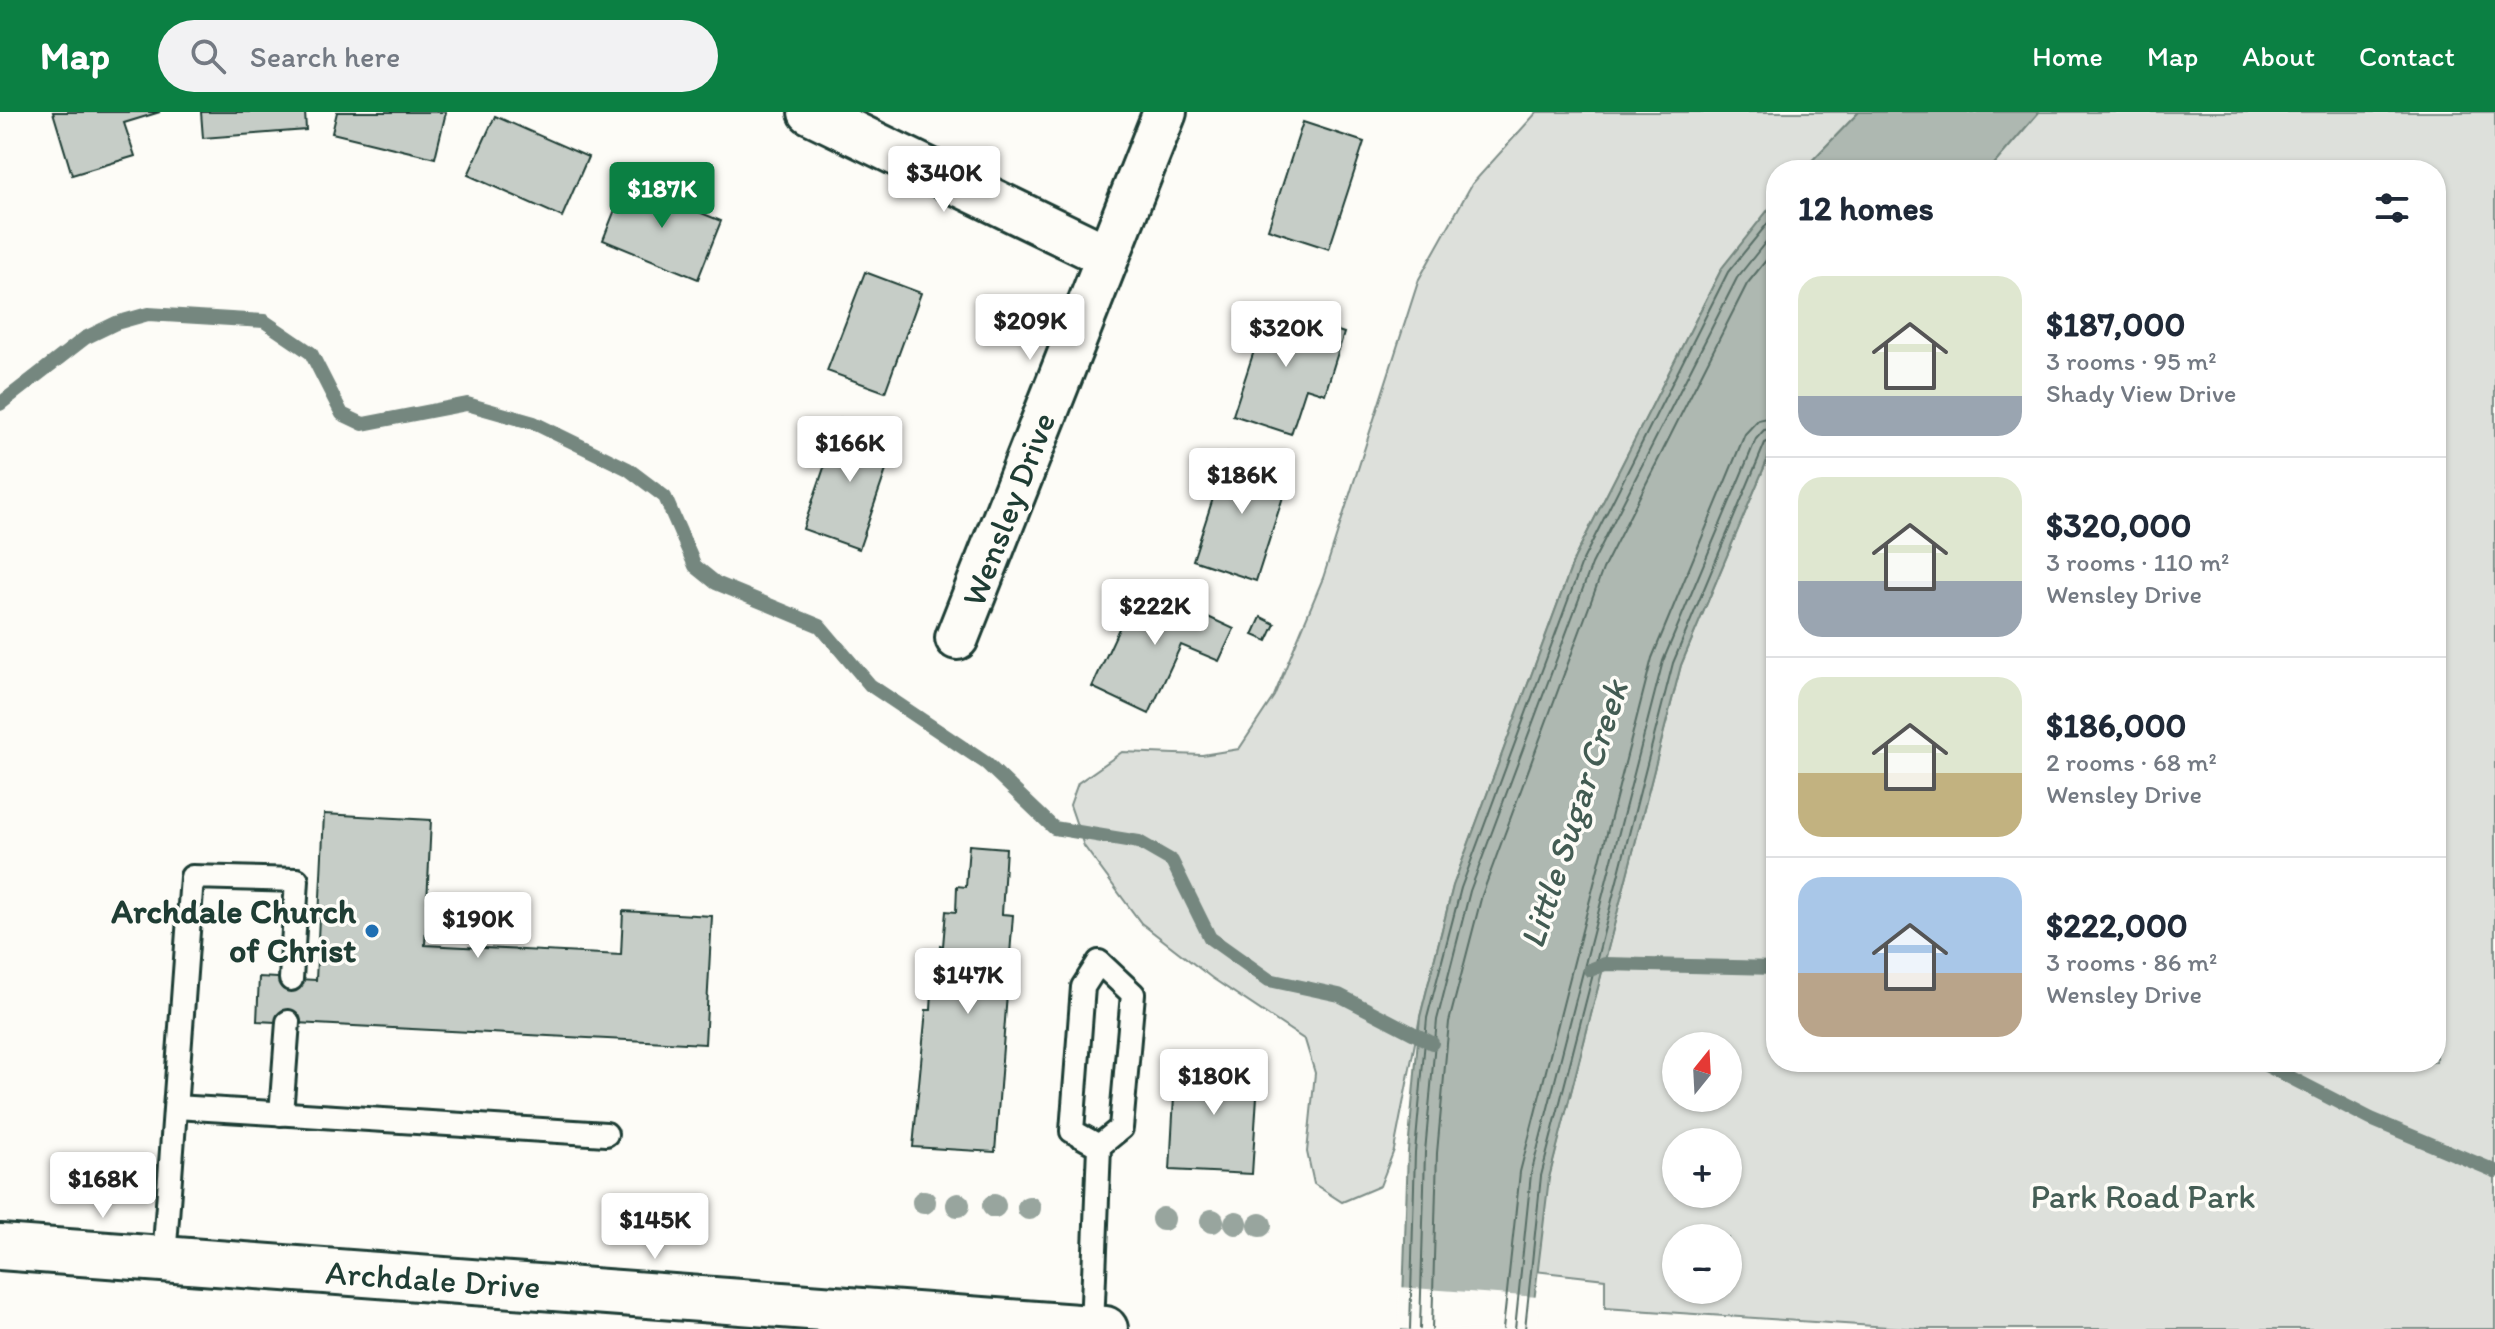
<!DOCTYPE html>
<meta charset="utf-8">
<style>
body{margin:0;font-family:Itim,sans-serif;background:#f2f2f3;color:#1f2937;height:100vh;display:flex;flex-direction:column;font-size:30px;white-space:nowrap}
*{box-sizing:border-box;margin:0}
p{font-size:26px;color:#747a83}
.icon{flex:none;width:44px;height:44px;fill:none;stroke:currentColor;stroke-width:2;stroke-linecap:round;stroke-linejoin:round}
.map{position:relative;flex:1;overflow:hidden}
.panel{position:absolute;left:1766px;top:48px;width:680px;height:912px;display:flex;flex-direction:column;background:#fff;border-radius:32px;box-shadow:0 2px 6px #0004}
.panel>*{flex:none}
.needle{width:52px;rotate:18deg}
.tools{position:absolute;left:1662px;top:920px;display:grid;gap:16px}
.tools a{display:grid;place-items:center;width:80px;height:80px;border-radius:50%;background:#fff;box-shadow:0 2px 6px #0004;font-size:40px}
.price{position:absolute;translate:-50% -68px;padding:0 18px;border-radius:8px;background:#fff;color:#222;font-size:26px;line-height:52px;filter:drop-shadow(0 2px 4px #0008)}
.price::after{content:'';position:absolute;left:50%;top:48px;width:24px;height:18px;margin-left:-12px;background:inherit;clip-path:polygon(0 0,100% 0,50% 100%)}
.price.on{background:#0b8043;color:#fff}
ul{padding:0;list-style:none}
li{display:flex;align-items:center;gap:24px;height:200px;padding:0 32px}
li+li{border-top:2px solid #e0e1e3}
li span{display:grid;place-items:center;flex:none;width:224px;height:160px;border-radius:24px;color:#555}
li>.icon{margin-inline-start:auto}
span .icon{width:96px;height:96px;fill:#fffc;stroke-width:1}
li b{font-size:34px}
h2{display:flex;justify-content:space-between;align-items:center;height:96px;padding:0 32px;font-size:34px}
header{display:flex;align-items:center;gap:48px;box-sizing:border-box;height:112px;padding:0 40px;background:#0b8043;color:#fff}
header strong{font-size:38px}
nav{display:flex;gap:44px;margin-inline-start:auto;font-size:28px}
.search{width:560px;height:72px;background:#f2f2f3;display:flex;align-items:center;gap:20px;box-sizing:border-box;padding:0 28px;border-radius:44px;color:#747a83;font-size:30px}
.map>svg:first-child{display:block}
.green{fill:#dde0db;stroke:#7e8e88;stroke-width:2;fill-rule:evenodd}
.water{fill:#aeb8b1;stroke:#75877f;stroke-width:2}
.pier{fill:#fdfcf7}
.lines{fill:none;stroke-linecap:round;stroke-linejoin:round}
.shore{stroke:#586e66;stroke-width:2}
.stream{stroke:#75877f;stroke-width:14}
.building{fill:#c6cdc7;stroke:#1f3d34;stroke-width:2}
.lane-casing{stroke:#1f3d34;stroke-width:28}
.street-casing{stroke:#1f3d34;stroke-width:48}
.secondary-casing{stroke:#1f3d34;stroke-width:50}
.lane{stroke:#fdfcf7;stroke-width:22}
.street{stroke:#fdfcf7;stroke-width:42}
.secondary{stroke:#fdfcf7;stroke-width:44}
.tree{fill:#98a59e}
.poi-dot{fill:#1f6fb2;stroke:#fdfcf7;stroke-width:3}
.labels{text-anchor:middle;stroke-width:7;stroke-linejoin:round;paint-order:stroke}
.street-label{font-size:34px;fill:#1f3d34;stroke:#fdfcf7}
.poi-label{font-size:34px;font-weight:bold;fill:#1f3d34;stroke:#fdfcf7;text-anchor:end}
.park-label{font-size:34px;fill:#455e55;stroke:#fdfcf7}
.water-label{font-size:36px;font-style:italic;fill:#435c53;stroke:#fdfcf7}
</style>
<header>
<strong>Map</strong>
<div class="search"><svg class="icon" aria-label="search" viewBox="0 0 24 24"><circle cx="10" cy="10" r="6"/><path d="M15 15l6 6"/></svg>Search here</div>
<nav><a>Home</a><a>Map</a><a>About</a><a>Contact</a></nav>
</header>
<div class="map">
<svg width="2495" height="1217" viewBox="0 0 2495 1217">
<rect width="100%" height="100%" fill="#fdfcf7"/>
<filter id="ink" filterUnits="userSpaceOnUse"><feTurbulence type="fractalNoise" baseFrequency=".0125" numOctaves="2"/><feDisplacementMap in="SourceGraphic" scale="16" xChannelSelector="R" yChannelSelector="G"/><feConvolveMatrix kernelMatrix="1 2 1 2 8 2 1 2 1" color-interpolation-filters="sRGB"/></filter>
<g filter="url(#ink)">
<g class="green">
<polygon points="1537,0 1859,0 1803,58 1776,58 1776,88 1722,156 1575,445 1453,774 1420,905 1394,1038 1380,1074 1342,1090 1314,1072 1307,1040 1315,961 1305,928 1212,866 1141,811 1084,734 1070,693 1078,671 1122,640 1202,643 1239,637 1274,584 1323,466 1419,167 1472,72"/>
<path d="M 2039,0 L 2495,0 L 2495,1217 L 1919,1217 L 1605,1196 L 1605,1167 L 1525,1158 L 1681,553 L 1776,327 L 1776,950 L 2436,950 L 2436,58 L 1989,58 ZM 1676,934 L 1728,934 L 1728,986 L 1676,986 ZM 1676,1030 L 1728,1030 L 1728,1082 L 1676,1082 ZM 1676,1126 L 1728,1126 L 1728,1178 L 1676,1178 Z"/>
</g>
<g class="water">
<polygon points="1859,0 2039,0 1989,58 1803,58"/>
<polygon points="1776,88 1776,327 1681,553 1549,1066 1532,1206 1402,1217 1408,1039 1420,905 1453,774 1575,445 1722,156"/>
</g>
<polygon class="pier" points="1399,1175 1539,1185 1537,1217 1398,1217"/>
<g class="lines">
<g class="shore">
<polyline points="1410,1217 1415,1040 1427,906 1461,776 1583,448 1728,160 1776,101"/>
<polyline points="1420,1217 1425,1040 1437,908 1470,779 1592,452 1737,166 1776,117"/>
<polyline points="1432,1217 1437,1041 1449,910 1482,783 1603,457 1747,172 1776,136"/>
<polyline points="1503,1217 1520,1060 1652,546 1745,322 1758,308 1776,304"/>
<polyline points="1515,1217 1531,1062 1663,549 1756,327 1764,318 1776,316"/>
<polyline points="1525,1217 1541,1064 1673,551 1765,331 1776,326"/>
</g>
<g class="stream">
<polyline points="0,292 85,226 116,211 148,202 264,209 311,241 342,302 363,312 467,292 534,311 628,357 665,385 695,454 716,471 820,514 870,573 986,651 1054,716 1139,730 1172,749 1210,826 1269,868 1339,883 1432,931"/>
<polyline points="1590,858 1605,852 1776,856"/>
<polyline points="2260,950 2371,1007 2495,1059"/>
</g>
</g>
<g class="building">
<polygon points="53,0 160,0 124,11 135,44 72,63"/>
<polygon points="201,0 305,0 306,18 203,26"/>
<polygon points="337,0 446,0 435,46 332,21"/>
<polygon points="495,4 588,45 562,105 468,63"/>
<polygon points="1303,10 1364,30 1329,137 1268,117"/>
<polygon points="626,70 721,109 698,167 603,128"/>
<polygon points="865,160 921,181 885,280 827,259"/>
<polygon points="1268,196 1344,221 1325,282 1306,276 1291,322 1233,303"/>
<polygon points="841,306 897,326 859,437 803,417"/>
<polygon points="1228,340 1291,360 1256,469 1193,448"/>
<polygon points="1139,473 1234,517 1219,549 1181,533 1149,602 1092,575"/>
<polygon points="1261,505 1275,512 1267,529 1253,523"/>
<polygon points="324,702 431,708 425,833 621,843 623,799 712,804 705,932 257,909 259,865 316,868"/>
<polygon points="969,733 1006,736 1002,802 1013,803 995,1040 913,1035 926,898 931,898 933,863 937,864 940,833 943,834 946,799 956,800 957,774 966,775"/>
<polygon points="1176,948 1259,953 1252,1062 1170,1058"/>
</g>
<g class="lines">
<g class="lane-casing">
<g id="lane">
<polyline points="176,995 606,1022"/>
<polyline points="281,1002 288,910"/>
<polyline points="164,1147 192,765 297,768 291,867"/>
<polyline points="1092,1216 1099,1034 1121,1016 1133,882 1099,850 1083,875 1072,1019 1099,1034"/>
</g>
</g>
<g class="street-casing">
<g id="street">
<polyline points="810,0 1107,144"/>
<polyline points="957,526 1165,0"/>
</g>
</g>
<g class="secondary-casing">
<polyline id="secondary" points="0,1135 1105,1217"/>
</g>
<use href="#lane" class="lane"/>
<use href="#street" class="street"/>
<use href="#secondary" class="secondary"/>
</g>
<g class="tree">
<circle cx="924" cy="1090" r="12"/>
<circle cx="958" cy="1093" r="12"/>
<circle cx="994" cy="1094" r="12"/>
<circle cx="1029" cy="1096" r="12"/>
<circle cx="1163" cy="1107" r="12"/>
<circle cx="1212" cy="1109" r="12"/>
<circle cx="1236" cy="1111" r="12"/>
<circle cx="1260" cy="1113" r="12"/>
</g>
</g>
<circle class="poi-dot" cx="372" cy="819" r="8"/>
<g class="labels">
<g class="street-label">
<text transform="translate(1008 397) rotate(-69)" y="12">Wensley Drive</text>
<text transform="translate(433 1167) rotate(4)" y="12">Archdale Drive</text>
</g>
<g class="poi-label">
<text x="356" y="811">Archdale Church<tspan x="356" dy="39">of Christ</tspan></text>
</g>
<g class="park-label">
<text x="2143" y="1096">Park Road Park</text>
</g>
<g class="water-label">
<text transform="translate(1573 702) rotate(-72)" y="13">Little Sugar Creek</text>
</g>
</g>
</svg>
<div class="tools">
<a><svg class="needle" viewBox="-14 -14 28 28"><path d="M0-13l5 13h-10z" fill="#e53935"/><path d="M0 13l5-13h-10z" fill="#747a83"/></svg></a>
<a>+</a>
<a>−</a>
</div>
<b class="price" style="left:944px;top:102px">$340K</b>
<b class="price on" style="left:662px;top:118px">$187K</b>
<b class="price" style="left:1030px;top:250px">$209K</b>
<b class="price" style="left:1286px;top:257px">$320K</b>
<b class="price" style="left:850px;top:372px">$166K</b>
<b class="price" style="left:1242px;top:404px">$186K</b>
<b class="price" style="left:1155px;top:535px">$222K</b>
<b class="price" style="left:478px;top:848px">$190K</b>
<b class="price" style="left:968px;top:904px">$147K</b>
<b class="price" style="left:1214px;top:1005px">$180K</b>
<b class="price" style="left:103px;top:1108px">$168K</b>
<b class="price" style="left:655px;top:1149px">$145K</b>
<section class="panel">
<h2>12 homes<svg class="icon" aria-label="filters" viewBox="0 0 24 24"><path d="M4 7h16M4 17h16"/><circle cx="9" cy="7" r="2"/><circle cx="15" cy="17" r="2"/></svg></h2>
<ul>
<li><span style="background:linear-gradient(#dfe7d0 75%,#9aa5b1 0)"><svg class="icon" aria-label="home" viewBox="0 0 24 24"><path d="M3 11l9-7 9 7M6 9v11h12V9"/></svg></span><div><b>$187,000</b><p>3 rooms · 95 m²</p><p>Shady View Drive</p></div></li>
<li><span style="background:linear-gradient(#dfe7d0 65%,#9aa5b1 0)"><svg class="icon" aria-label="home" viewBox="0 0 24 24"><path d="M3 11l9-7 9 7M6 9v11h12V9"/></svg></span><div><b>$320,000</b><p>3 rooms · 110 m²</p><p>Wensley Drive</p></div></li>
<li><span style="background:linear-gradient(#dfe7d0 60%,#c2b280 0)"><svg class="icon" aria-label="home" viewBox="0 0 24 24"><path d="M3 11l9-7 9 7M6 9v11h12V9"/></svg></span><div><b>$186,000</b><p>2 rooms · 68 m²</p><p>Wensley Drive</p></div></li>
<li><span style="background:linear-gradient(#a9c7e8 60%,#b9a48a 0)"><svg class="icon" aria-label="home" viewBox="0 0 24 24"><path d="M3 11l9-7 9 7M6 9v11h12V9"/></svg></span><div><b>$222,000</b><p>3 rooms · 86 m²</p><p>Wensley Drive</p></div></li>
</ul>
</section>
</div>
